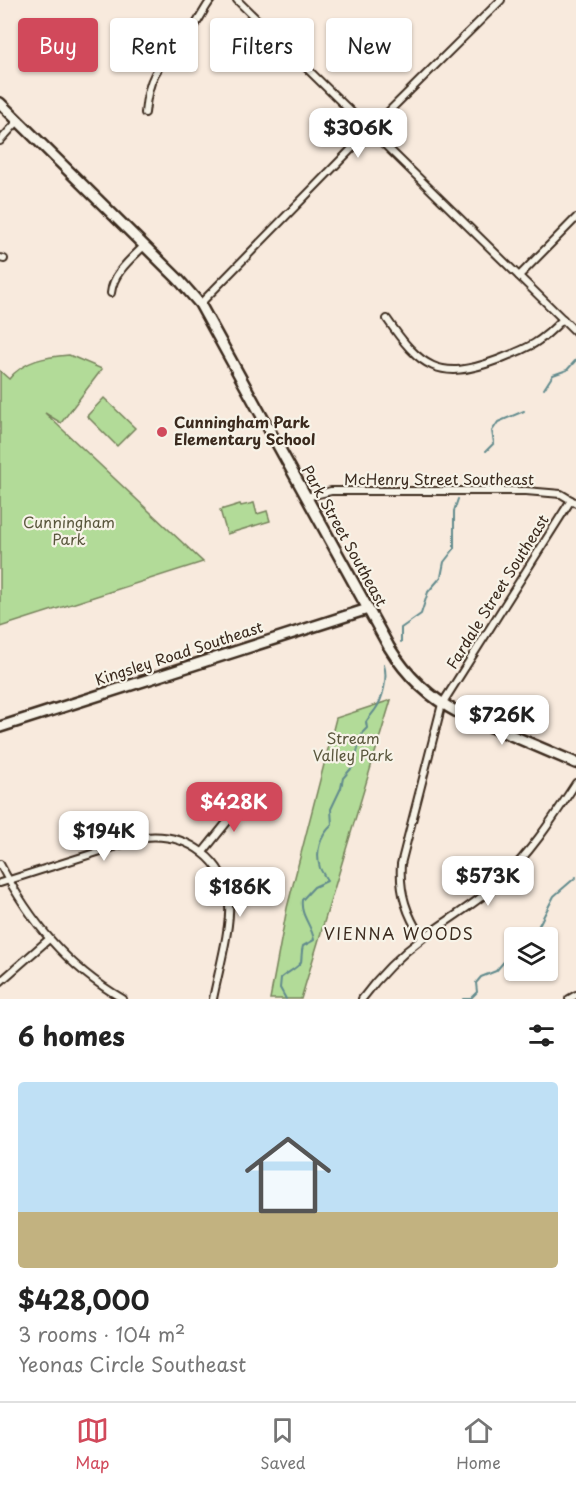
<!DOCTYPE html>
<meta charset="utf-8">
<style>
body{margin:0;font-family:"Playpen Sans",sans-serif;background:#f6f6f6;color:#222;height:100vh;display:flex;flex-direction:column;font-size:22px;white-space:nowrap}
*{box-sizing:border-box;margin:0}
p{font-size:20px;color:#767676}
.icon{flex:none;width:33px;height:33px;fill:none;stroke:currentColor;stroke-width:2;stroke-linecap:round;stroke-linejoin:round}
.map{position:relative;height:999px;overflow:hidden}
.side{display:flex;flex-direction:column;background:#fff;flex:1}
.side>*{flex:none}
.top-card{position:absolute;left:18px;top:18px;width:540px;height:54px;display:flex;gap:12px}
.buttons{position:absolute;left:504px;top:927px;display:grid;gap:12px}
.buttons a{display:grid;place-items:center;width:54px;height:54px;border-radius:6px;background:#fff;box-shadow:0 2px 4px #0004;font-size:30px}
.price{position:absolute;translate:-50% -51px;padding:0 14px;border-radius:12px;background:#fff;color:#222;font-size:20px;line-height:39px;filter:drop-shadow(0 2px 3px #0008)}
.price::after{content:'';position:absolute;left:50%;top:36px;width:18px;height:14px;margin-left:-9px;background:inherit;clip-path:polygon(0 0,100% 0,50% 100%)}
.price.selected{background:#d1495b;color:#fff}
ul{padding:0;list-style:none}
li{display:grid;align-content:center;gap:12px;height:318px;padding:0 18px}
li span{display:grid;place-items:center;height:186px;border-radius:6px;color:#555}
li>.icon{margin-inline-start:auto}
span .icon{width:108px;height:108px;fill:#fffc;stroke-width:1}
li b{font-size:26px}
h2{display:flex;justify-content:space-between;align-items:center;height:72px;padding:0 18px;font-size:26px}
.pill{padding:0 21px;border-radius:6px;background:#fff;box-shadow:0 2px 4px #0004;font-size:21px;line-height:54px}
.pill.selected{background:#d1495b;color:#fff}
.tab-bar{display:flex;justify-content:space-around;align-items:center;height:84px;border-top:2px solid #e0e0e0;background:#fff;font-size:16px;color:#767676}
.tab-bar a{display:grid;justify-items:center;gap:3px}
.tab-bar .selected{color:#d1495b}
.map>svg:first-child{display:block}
.green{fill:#b2db98;stroke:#76825b;stroke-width:1.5}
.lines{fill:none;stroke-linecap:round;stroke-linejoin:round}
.stream{stroke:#628b8d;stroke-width:2}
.street-casing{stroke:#3b2a1e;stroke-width:10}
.secondary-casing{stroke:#3b2a1e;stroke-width:14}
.street{stroke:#f7f3e8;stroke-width:6}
.secondary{stroke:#f7f3e8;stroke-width:9}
.poi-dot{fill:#d1495b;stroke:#f7f3e8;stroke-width:2}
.labels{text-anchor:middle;stroke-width:4.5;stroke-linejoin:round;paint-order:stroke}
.poi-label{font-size:15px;font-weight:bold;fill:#3b2a1e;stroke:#f7f3e8;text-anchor:start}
.street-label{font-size:15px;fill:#3b2a1e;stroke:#f7f3e8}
.park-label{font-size:15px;fill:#59563c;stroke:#f7f3e8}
.neighbourhood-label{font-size:16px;letter-spacing:1.5px;fill:#3b2a1e;stroke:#f7f3e8}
</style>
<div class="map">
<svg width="576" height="999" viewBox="0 0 576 999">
<rect width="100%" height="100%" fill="#f8eadd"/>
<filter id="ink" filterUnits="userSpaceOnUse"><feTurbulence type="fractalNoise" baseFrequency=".0167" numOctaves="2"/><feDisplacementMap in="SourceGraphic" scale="12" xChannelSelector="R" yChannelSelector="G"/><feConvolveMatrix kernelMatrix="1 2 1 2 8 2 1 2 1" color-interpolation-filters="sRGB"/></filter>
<g filter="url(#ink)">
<g class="green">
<path d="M 69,355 L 102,369 L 61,423 L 45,413 L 203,562 L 0,627 L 0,371 L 9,379 C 24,360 46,357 69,355 Z"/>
<polygon points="104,398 135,428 117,446 87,416"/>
<polygon points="254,503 257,514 267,511 270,521 227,534 220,510 240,504 241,506"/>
<polygon points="391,700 301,999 270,999 287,908 336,718"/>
</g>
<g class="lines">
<g class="stream">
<polyline points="544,389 553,375 567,370 576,360"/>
<polyline points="486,451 494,443 492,431 498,422 524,411"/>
<polyline points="401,642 401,628 421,614 428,592 441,577 444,562 454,549 454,511 458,499"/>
<polyline points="525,938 531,931 537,929 554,896 576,877"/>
<path d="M 286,999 L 280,988 L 281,978 C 285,974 299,967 301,962 C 302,957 301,952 303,946 L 314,940 C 312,925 300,916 302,900 L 314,887 L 327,881 C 325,876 322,873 320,868 C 315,852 320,836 332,825 L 331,809 L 341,788 L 343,778 L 356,763 L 357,752 L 363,732 L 367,728 L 366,722 C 369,717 372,714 375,710 C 383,699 388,678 384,665"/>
<polyline points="463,999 470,999 477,992 476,983 481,977 496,971 514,950"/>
</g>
<g class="street-casing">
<g id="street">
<polyline points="237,0 576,332"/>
<path d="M 145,113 C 149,68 163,63 190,32 C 199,22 203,10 211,0"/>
<polyline points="0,141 18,121"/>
<polyline points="0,258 4,259"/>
<polyline points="519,276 576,218"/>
<path d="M 111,293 C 113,273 131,259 145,245"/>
<polyline points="200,304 370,130 501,0"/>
<path d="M 387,319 C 420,367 439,382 497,360 C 530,347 539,344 563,319"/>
<polyline points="306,497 331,491 526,491 561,494 576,503"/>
<polyline points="203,852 236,811 243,805 256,800"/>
<path d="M 0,864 C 30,921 66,966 123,999"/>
<path d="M 0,883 L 145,837 C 187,833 226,859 229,903 C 231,928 218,973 213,999"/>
<path d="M 422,938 C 407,915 399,893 401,864 L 442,704 L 571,500"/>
<polyline points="0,982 49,939"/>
<path d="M 362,999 C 379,976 400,955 423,938 C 447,920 472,906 494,887 C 528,857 552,820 576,783"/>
<polyline points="569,999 576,995"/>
</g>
</g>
<g class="secondary-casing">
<g id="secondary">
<path d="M 0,103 L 178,279 L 200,304 L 389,647 C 406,675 430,698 459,713 L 576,763"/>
<polyline points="0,727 368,609"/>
</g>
</g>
<use href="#street" class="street"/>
<use href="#secondary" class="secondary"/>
</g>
</g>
<circle class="poi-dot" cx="162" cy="432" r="6"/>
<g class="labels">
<g class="poi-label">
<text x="174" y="428">Cunningham Park<tspan x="174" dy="17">Elementary School</tspan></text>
</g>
<g class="street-label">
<text x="439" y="485">McHenry Street Southeast</text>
<text transform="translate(344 536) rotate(61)" y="5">Park Street Southeast</text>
<text transform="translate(498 592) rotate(-58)" y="5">Fardale Street Southeast</text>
<text transform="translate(179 654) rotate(-18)" y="5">Kingsley Road Southeast</text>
</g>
<g class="park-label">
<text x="69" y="528">Cunningham<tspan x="69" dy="17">Park</tspan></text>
<text x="353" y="744">Stream<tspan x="353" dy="17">Valley Park</tspan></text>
</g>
<g class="neighbourhood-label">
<text x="399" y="940">VIENNA WOODS</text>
</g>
</g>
</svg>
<div class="buttons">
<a><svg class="icon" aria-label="layers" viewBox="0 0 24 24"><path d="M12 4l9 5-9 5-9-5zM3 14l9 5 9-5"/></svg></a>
</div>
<b class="price" style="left:358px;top:159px">$306K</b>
<b class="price" style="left:502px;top:746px">$726K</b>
<b class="price selected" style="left:234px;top:833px">$428K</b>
<b class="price" style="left:104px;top:862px">$194K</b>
<b class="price" style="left:488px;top:907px">$573K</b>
<b class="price" style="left:240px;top:918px">$186K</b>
<div class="top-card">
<a class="pill selected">Buy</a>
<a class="pill">Rent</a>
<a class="pill">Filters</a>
<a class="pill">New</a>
</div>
</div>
<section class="side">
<h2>6 homes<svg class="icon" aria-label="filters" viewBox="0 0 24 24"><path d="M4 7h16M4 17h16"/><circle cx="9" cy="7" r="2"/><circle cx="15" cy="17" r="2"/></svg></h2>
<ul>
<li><span style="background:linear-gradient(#bfe0f5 70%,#c2b280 0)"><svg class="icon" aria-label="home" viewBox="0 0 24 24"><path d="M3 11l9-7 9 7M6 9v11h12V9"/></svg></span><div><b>$428,000</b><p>3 rooms · 104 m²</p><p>Yeonas Circle Southeast</p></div></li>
</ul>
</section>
<nav class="tab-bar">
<a class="selected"><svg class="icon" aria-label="map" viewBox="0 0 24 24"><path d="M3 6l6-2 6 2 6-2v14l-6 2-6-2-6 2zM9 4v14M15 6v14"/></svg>Map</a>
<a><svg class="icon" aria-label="saved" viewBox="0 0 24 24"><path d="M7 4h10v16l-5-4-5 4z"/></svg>Saved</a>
<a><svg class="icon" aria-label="home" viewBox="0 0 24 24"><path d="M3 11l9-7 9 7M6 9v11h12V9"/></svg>Home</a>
</nav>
